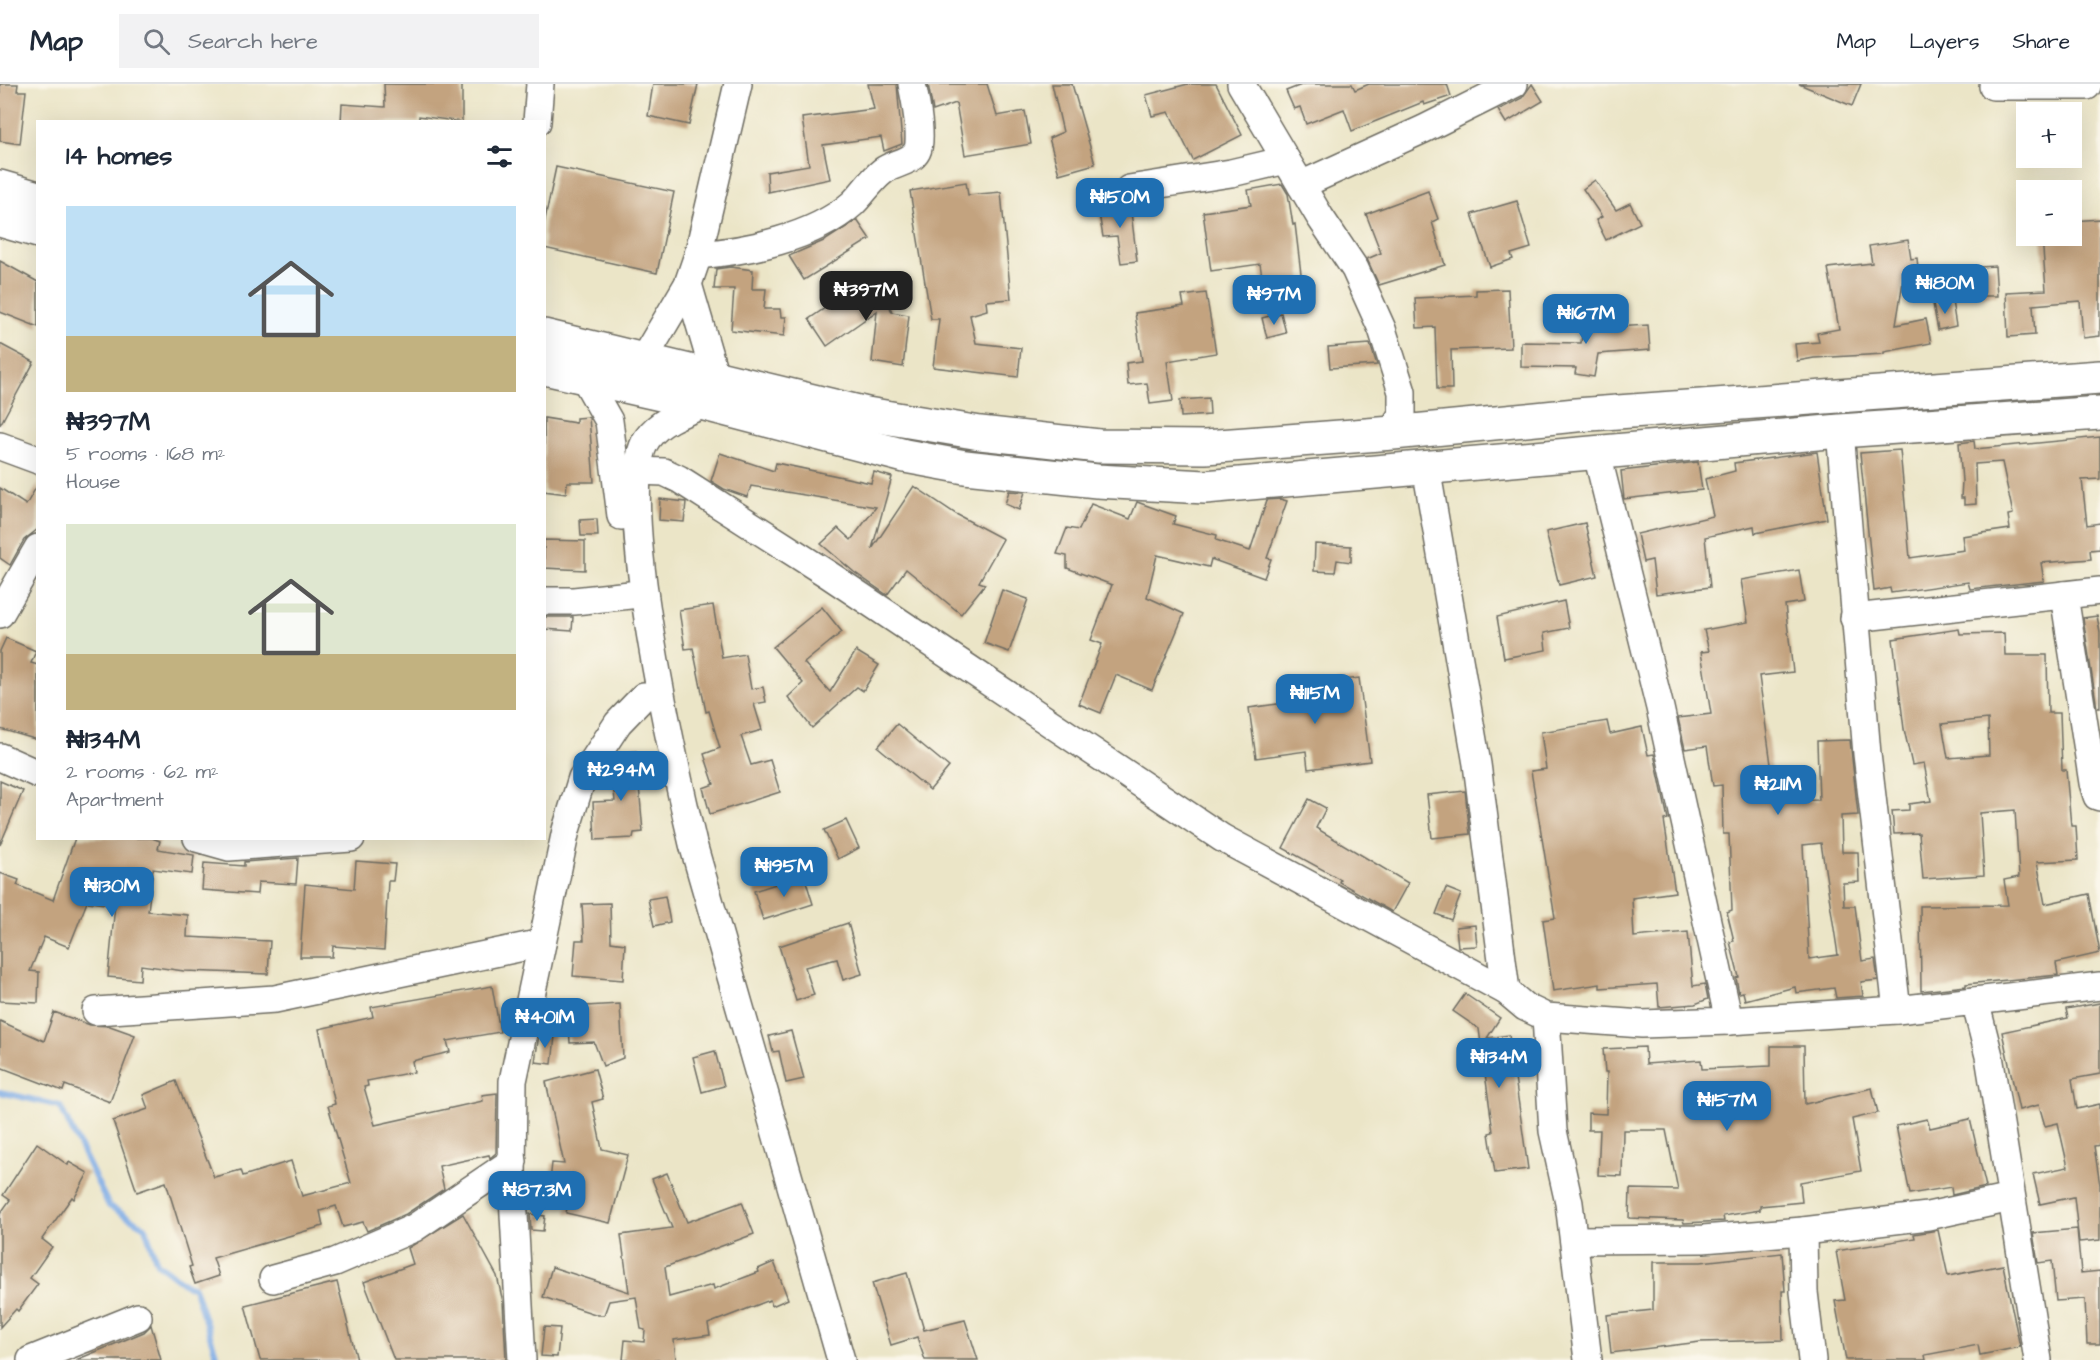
<!DOCTYPE html>
<meta charset="utf-8">
<style>
body{margin:0;font-family:"Architects Daughter",sans-serif;background:#f2f2f3;color:#1f2937;height:100vh;display:flex;flex-direction:column;font-size:22px;white-space:nowrap}
*{box-sizing:border-box;margin:0}
p{font-size:20px;color:#747a83}
.icon{flex:none;width:33px;height:33px;fill:none;stroke:currentColor;stroke-width:2;stroke-linecap:round;stroke-linejoin:round}
.map{position:relative;flex:1;overflow:hidden}
.sheet{position:absolute;left:36px;top:36px;width:510px;height:720px;display:flex;flex-direction:column;background:#fff;border-radius:0px;box-shadow:0 6px 24px #0002}
.sheet>*{flex:none}
.controls{position:absolute;left:2016px;top:18px;display:grid;gap:12px}
.controls a{display:grid;place-items:center;width:66px;height:66px;border-radius:0px;background:#fff;box-shadow:0 6px 24px #0002;font-size:30px}
.price{position:absolute;translate:-50% -51px;padding:0 14px;border-radius:12px;background:#1f6fb2;color:#fff;font-size:20px;line-height:39px;filter:drop-shadow(0 2px 3px #0008)}
.price::after{content:'';position:absolute;left:50%;top:36px;width:18px;height:14px;margin-left:-9px;background:inherit;clip-path:polygon(0 0,100% 0,50% 100%)}
.price.on{background:#222;color:#fff}
ul{padding:0;list-style:none}
li{display:grid;align-content:center;gap:12px;height:318px;padding:0 30px}
li span{display:grid;place-items:center;height:186px;border-radius:0px;color:#555}
li>.icon{margin-inline-start:auto}
span .icon{width:108px;height:108px;fill:#fffc;stroke-width:1}
li b{font-size:26px}
h2{display:flex;justify-content:space-between;align-items:center;height:72px;padding:0 30px;font-size:26px}
header{display:flex;align-items:center;gap:36px;box-sizing:border-box;height:84px;padding:0 30px;background:#fff;border-bottom:2px solid #e0e1e3}
header strong{font-size:28px}
nav{display:flex;gap:33px;margin-inline-start:auto;font-size:21px}
.search{width:420px;height:54px;background:#f2f2f3;display:flex;align-items:center;gap:15px;box-sizing:border-box;padding:0 21px;border-radius:0px;color:#747a83;font-size:22px}
.map>svg:first-child{display:block}
.lines{fill:none;stroke-linecap:round;stroke-linejoin:round}
.stream{stroke:#7caae5;stroke-width:6}
.building{fill:#c3a37f;fill-rule:evenodd}
.minor-casing{stroke:#6e6c62;stroke-width:30}
.highway-casing{stroke:#6e6c62;stroke-width:36}
.minor{stroke:#fff;stroke-width:27}
.highway{stroke:#fff;stroke-width:33}
</style>
<header>
<strong>Map</strong>
<div class="search"><svg class="icon" aria-label="search" viewBox="0 0 24 24"><circle cx="10" cy="10" r="6"/><path d="M15 15l6 6"/></svg>Search here</div>
<nav><a>Map</a><a>Layers</a><a>Share</a></nav>
</header>
<div class="map">
<svg width="2100" height="1276" viewBox="0 0 2100 1276">
<rect width="100%" height="100%" fill="#fbf7ec"/>
<filter id="ink" filterUnits="userSpaceOnUse"><feTurbulence type="fractalNoise" baseFrequency=".0167" numOctaves="2"/><feDisplacementMap in="SourceGraphic" scale="12" xChannelSelector="R" yChannelSelector="G"/><feConvolveMatrix kernelMatrix="1 2 1 2 8 2 1 2 1" color-interpolation-filters="sRGB"/></filter>
<filter id="wash" filterUnits="userSpaceOnUse"><feTurbulence type="fractalNoise" baseFrequency=".008" numOctaves="4" result="noise"/><feDisplacementMap in="SourceGraphic" scale="24" xChannelSelector="R" yChannelSelector="G"/><feGaussianBlur stdDeviation="1.35" result="paint"/><feColorMatrix in="noise" values="0 0 0 0 0 0 0 0 0 0 0 0 0 0 0 0 0 1.4 0 .05"/><feComposite in="paint" operator="in"/></filter>
<g filter="url(#wash)">
<rect width="100%" height="100%" fill="#ebe5c7"/>
<g class="lines">
<polyline class="stream" points="0,1008 60,1022 109,1122 145,1143 157,1179 188,1202 194,1203 218,1276"/>
</g>
<g id="blocks">
<g class="building">
<polygon points="0,0 18,0 17,7 26,7 20,60 0,57"/>
<polygon points="384,0 462,0 462,38 419,32 419,38 341,38 342,20 385,23"/>
<polygon points="653,0 698,0 689,41 648,32"/>
<polygon points="868,0 897,0 902,60 884,67 881,53 823,61 830,95 768,108 767,88 809,81 802,34 874,25"/>
<polygon points="928,0 987,0 997,32 1025,27 1031,60 965,71 956,19 933,27"/>
<polygon points="1052,0 1072,0 1095,80 1059,90 1049,54 1063,48"/>
<polygon points="1188,0 1216,0 1242,51 1193,76 1169,28 1152,32 1146,11"/>
<polygon points="1304,0 1352,0 1355,6 1369,0 1447,0 1451,12 1424,21 1423,18 1352,47 1344,25 1306,40 1300,23 1294,25 1286,7"/>
<polygon points="1532,0 1543,17 1506,39 1498,26 1522,14"/>
<polygon points="1799,0 1861,0 1852,22"/>
<polygon points="556,83 674,108 657,189 544,164 544,140"/>
<polygon points="1595,96 1616,126 1630,119 1640,139 1606,156 1596,136 1602,133 1583,105"/>
<polygon points="966,98 968,111 1001,108 1011,215 986,217 987,226 970,231 976,259 1021,264 1018,293 933,283 939,235 931,235 910,107"/>
<polygon points="1282,100 1288,110 1293,141 1295,140 1302,198 1264,205 1260,180 1211,187 1203,128 1251,121 1248,106"/>
<polygon points="1428,107 1438,135 1432,138 1445,181 1379,201 1367,175 1381,169 1366,130"/>
<polygon points="1517,117 1531,164 1511,170 1513,175 1490,183 1472,130"/>
<polygon points="1123,119 1130,120 1137,177 1121,179 1117,152 1103,153 1098,124"/>
<polygon points="2100,135 2100,252 2083,254 2080,217 2033,221 2035,251 2008,253 2006,208 2046,206 2042,152 2072,152 2072,137"/>
<polygon points="857,136 870,155 804,196 789,172 826,156"/>
<polygon points="1908,156 1911,175 1917,174 1919,196 1903,198 1896,241 1926,235 1931,259 1884,268 1884,270 1814,274 1797,277 1795,260 1819,258 1817,249 1839,245 1828,184 1872,179 1869,162"/>
<polygon points="0,177 38,198 38,243 0,228"/>
<polygon points="1995,182 1997,212 1981,212 1980,183"/>
<polygon points="731,183 753,186 752,205 766,205 764,225 780,225 781,233 786,233 784,252 731,246 734,205 714,205 716,185"/>
<polygon points="879,195 892,228 909,231 903,283 872,278 877,227 827,262 809,235 853,205"/>
<polygon points="1508,205 1511,264 1451,266 1452,305 1437,305 1435,243 1417,244 1415,214 1476,211 1476,206"/>
<polygon points="1206,209 1216,269 1167,277 1173,317 1150,320 1147,299 1128,301 1126,279 1142,277 1135,229 1184,222 1182,212"/>
<polygon points="1952,217 1956,242 1938,246 1933,220"/>
<polygon points="1586,218 1602,220 1600,244 1648,241 1650,266 1598,270 1594,293 1575,290 1576,284 1521,283 1521,258 1581,259"/>
<polygon points="1281,229 1286,249 1267,254 1262,234"/>
<polygon points="0,260 34,278 0,341"/>
<polygon points="1370,260 1377,281 1330,284 1328,263"/>
<polygon points="1209,314 1210,331 1181,333 1180,316"/>
<polygon points="589,333 594,398 567,398 566,410 544,407 544,334 576,339 576,334"/>
<polygon points="2100,353 2100,395 2082,396 2087,441 2100,439 2100,465 2090,466 2091,475 2041,479 2044,497 1970,505 1968,498 1891,509 1890,504 1874,507 1860,369 1900,366 1910,474 1964,466 1962,452 2010,445 2008,431 2013,430 2002,378 1975,380 1976,420 1964,421 1964,414 1961,414 1962,397 1959,359 1974,357 1975,365"/>
<polygon points="1817,368 1827,435 1755,449 1754,442 1705,453 1710,503 1656,510 1652,476 1643,478 1637,450 1713,432 1705,395 1735,387 1734,379"/>
<polygon points="720,369 774,387 776,379 871,399 874,388 892,393 872,465 914,402 956,430 1003,455 979,498 985,500 961,530 906,485 887,511 854,488 821,460 838,444 851,456 876,423 751,402 747,413 724,405 711,397"/>
<polygon points="1698,378 1702,406 1624,415 1621,387"/>
<polygon points="38,400 38,445 24,456 10,481 0,474 0,404 26,421"/>
<polygon points="1009,407 1025,408 1019,426 1005,420"/>
<polygon points="660,415 686,418 684,438 659,436"/>
<polygon points="1280,415 1287,417 1267,474 1271,475 1264,494 1211,475 1209,483 1157,471 1147,513 1184,530 1152,606 1116,591 1101,629 1079,620 1102,560 1091,556 1112,501 1067,484 1067,472 1057,470 1067,444 1079,446 1091,420 1130,435 1137,418 1176,432 1173,440 1217,451 1216,456 1250,467 1267,416"/>
<polygon points="597,435 598,452 581,452 580,436"/>
<polygon points="1585,439 1597,492 1559,501 1546,448"/>
<polygon points="544,456 585,457 585,486 544,484"/>
<polygon points="1315,460 1351,462 1351,478 1337,476 1335,488 1314,487"/>
<path d="M 1799,486 L 1804,518 L 1785,521 L 1793,588 L 1759,592 L 1776,717 L 1819,716 L 1817,657 L 1850,656 L 1858,731 L 1841,732 L 1842,768 L 1858,768 L 1859,798 L 1843,799 L 1844,822 L 1855,822 L 1862,877 L 1875,875 L 1878,896 L 1861,898 L 1863,912 L 1836,914 L 1834,904 L 1796,909 L 1795,903 L 1745,916 L 1743,908 L 1739,909 L 1736,894 L 1739,893 L 1730,858 L 1734,857 L 1727,828 L 1732,826 L 1729,750 L 1723,750 L 1722,701 L 1713,702 L 1707,662 L 1685,665 L 1678,634 L 1711,630 L 1701,568 L 1709,567 L 1704,546 L 1748,538 L 1741,496 ZM 1821,759 L 1838,871 L 1809,875 L 1803,761 Z"/>
<polygon points="1002,506 1028,515 1009,568 984,559"/>
<polygon points="1564,517 1569,544 1544,549 1546,566 1504,574 1497,533"/>
<polygon points="713,521 722,574 745,570 751,605 763,603 766,618 754,620 762,646 741,652 751,681 770,676 780,708 710,730 703,704 714,700 704,670 720,664 709,627 706,628 693,564 685,565 679,526"/>
<polygon points="822,523 842,548 804,579 830,608 856,567 879,581 863,607 857,603 812,644 788,613 803,599 773,563"/>
<polygon points="2097,532 2100,548 2100,624 2097,624 2083,534"/>
<polygon points="544,533 573,533 572,547 544,545"/>
<path d="M 1959,545 L 1960,550 L 2004,549 L 2005,571 L 2047,571 L 2048,629 L 2060,629 L 2062,686 L 2066,686 L 2071,742 L 2076,742 L 2078,776 L 2037,778 L 2045,820 L 2089,810 L 2100,869 L 2056,879 L 2058,891 L 1966,900 L 1966,902 L 1921,907 L 1920,822 L 2008,821 L 2004,796 L 2019,793 L 2015,726 L 1980,729 L 1984,791 L 1923,795 L 1919,749 L 1894,750 L 1892,727 L 1909,726 L 1909,720 L 1931,717 L 1924,679 L 1912,681 L 1904,645 L 1893,555 ZM 1988,635 L 1989,671 L 1948,674 L 1942,640 Z"/>
<polygon points="6,554 36,567 31,579 38,581 38,656 0,645 0,567"/>
<polygon points="1359,594 1370,677 1308,685 1306,667 1256,674 1249,624 1299,617 1297,602"/>
<polygon points="1607,637 1610,650 1642,643 1648,671 1654,670 1668,735 1664,736 1675,808 1632,814 1634,853 1688,848 1693,902 1705,900 1708,915 1695,920 1659,923 1657,900 1600,904 1600,900 1553,907 1543,836 1555,834 1531,687 1546,685 1541,648"/>
<polygon points="897,640 949,683 930,706 878,663"/>
<polygon points="636,667 643,748 634,749 633,754 595,756 593,718 615,717 611,679 617,669"/>
<polygon points="0,697 23,707 0,761"/>
<polygon points="1465,707 1470,750 1432,754 1427,711"/>
<polygon points="1309,715 1326,724 1316,744 1408,799 1392,828 1339,798 1340,795 1283,764"/>
<polygon points="846,736 859,764 838,775 824,746"/>
<polygon points="75,754 152,754 160,757 158,765 194,771 192,790 153,785 148,827 188,831 187,853 270,857 268,890 184,887 141,881 140,896 108,893 115,821 87,818 69,863 44,853 30,887 39,888 38,919 0,917 0,789 19,796 17,801 53,816"/>
<polygon points="298,774 296,800 258,798 257,810 202,806 204,779 244,782 244,778"/>
<polygon points="356,777 395,780 393,797 388,797 384,866 333,862 332,873 300,873 305,800 354,805"/>
<polygon points="804,791 813,820 763,836 754,807"/>
<polygon points="1446,804 1461,810 1451,836 1436,830"/>
<polygon points="665,812 670,838 654,842 648,815"/>
<polygon points="610,819 611,858 625,860 623,896 573,892 576,856 584,856 582,820"/>
<polygon points="848,839 862,890 843,896 837,875 805,883 814,911 796,917 779,862"/>
<polygon points="1475,841 1477,862 1458,863 1456,843"/>
<polygon points="492,902 500,948 447,957 450,968 412,977 414,988 367,997 368,1002 364,1003 375,1041 483,1017 482,1011 497,1009 496,1069 490,1074 489,1071 439,1082 444,1105 406,1130 367,1147 363,1138 343,1143 336,1122 320,1127 323,1142 213,1174 219,1192 195,1200 189,1183 192,1182 166,1098 137,1108 113,1037 148,1025 143,1011 176,997 214,1093 241,1086 243,1092 291,1077 302,1112 351,1099 328,1022 335,1020 319,945 373,933 371,923"/>
<polygon points="1465,910 1500,934 1487,954 1509,951 1528,1085 1495,1089 1489,1049 1493,1048 1479,945 1453,927"/>
<polygon points="2100,919 2100,990 2072,995 2077,1025 2100,1020 2100,1061 2094,1062 2100,1101 2100,1156 2079,1158 2074,1113 2040,1120 2033,1090 2068,1083 2058,1039 2045,1042 2039,1021 2019,1026 2002,948 2068,934 2066,925"/>
<polygon points="620,920 623,974 603,982 594,958 570,959 568,923"/>
<polygon points="54,928 90,941 110,942 135,951 110,1018 65,1001 63,1007 0,983 0,937 44,957"/>
<polygon points="791,947 804,995 786,999 779,967 773,968 769,952"/>
<polygon points="539,950 555,952 552,980 535,978"/>
<polygon points="1771,962 1804,962 1805,1020 1872,1004 1878,1029 1852,1035 1861,1087 1800,1098 1802,1118 1760,1122 1760,1126 1723,1132 1724,1137 1684,1139 1683,1136 1629,1134 1630,1105 1678,1106 1666,1046 1623,1046 1622,1092 1598,1091 1600,1046 1588,1046 1588,1029 1606,1030 1607,988 1605,988 1603,965 1645,963 1646,980 1701,976 1702,985 1771,982"/>
<polygon points="715,967 724,1002 702,1008 693,973"/>
<polygon points="595,985 603,1015 592,1018 602,1065 628,1071 610,1139 566,1129 572,1100 550,1098 552,1079 564,1080 546,998"/>
<polygon points="1927,1035 1930,1044 1970,1035 1986,1103 1952,1111 1951,1103 1910,1110 1896,1042"/>
<polygon points="37,1059 68,1081 69,1078 88,1089 74,1115 72,1113 42,1155 52,1163 30,1194 38,1200 18,1227 16,1225 0,1243 0,1130 10,1116 3,1111"/>
<polygon points="667,1089 687,1138 742,1118 754,1150 665,1183 669,1213 713,1201 714,1205 759,1188 758,1185 774,1178 788,1215 772,1222 770,1216 708,1240 710,1251 674,1256 676,1276 623,1276 625,1256 644,1258 645,1246 641,1245 636,1213 609,1217 604,1231 598,1231 543,1213 552,1183 629,1208 621,1151 672,1144 652,1095"/>
<polygon points="463,1130 497,1192 503,1218 506,1276 394,1276 364,1198 413,1180 408,1164"/>
<polygon points="530,1130 545,1132 543,1147 531,1146"/>
<polygon points="2077,1145 2081,1189 2100,1187 2100,1260 2087,1260 2085,1215 2056,1217 2052,1177 2038,1179 2033,1149"/>
<polygon points="1938,1146 1948,1192 2003,1181 2020,1263 1980,1271 1978,1261 1925,1271 1926,1276 1846,1276 1835,1217 1845,1216 1836,1167 1915,1154 1914,1150"/>
<polygon points="1782,1169 1785,1207 1782,1207 1783,1256 1700,1258 1611,1269 1607,1231 1653,1226 1653,1178 1701,1178"/>
<polygon points="907,1189 924,1246 965,1236 978,1276 925,1276 917,1253 891,1261 872,1199"/>
<polygon points="337,1198 357,1276 260,1276 245,1221"/>
<polygon points="151,1241 161,1276 76,1276 144,1248"/>
<polygon points="544,1243 560,1244 557,1273 541,1272"/>
</g>
</g>
</g>
<g filter="url(#ink)">
<use href="#blocks" fill-opacity="0" stroke="#6e6c62" stroke-width="1.5"/>
<g class="lines">
<g class="minor-casing">
<g id="minor">
<polyline points="1241,0 1320,133 1355,185 1382,245 1402,308 1402,329 1393,349"/>
<polyline points="1993,2 2087,2 2087,0"/>
<polyline points="537,38 540,0"/>
<polyline points="1301,101 1424,45 1514,0"/>
<polyline points="1129,105 1231,89 1286,76"/>
<path d="M 698,171 C 747,167 813,154 852,120 C 863,110 870,97 883,87 C 893,79 911,79 917,67 C 923,56 915,14 912,0"/>
<polyline points="688,200 715,292"/>
<polyline points="643,276 688,200 698,171 738,0"/>
<polyline points="584,293 609,337 621,432"/>
<path d="M 705,320 C 685,328 660,336 647,355 C 611,405 677,692 693,760 L 841,1276"/>
<polyline points="0,362 38,376"/>
<polyline points="1426,383 1477,680 1506,907"/>
<polyline points="637,387 664,388 679,395 829,491 1222,754 1506,907 1525,923 1546,933 1642,940 1729,937 1660,624 1597,370"/>
<polyline points="2064,511 2093,699 2097,712 2100,713"/>
<polyline points="544,517 574,517 630,511"/>
<polyline points="0,530 38,464"/>
<polyline points="1854,534 2100,507"/>
<polyline points="0,673 38,690"/>
<polyline points="197,754 229,763 351,754"/>
<polyline points="1975,917 2100,902"/>
<polyline points="1897,926 1975,917 1989,972 2038,1276"/>
<polyline points="96,927 275,915 542,859"/>
<polyline points="1546,933 1553,1047 1569,1119 1588,1276"/>
<polyline points="1729,937 1897,926 1867,670 1840,347"/>
<polyline points="1803,1147 1804,1208 1812,1276"/>
<polyline points="1575,1156 1703,1155 1803,1147 1928,1132 2011,1114"/>
<polyline points="273,1195 335,1178 414,1144 513,1077"/>
<polyline points="31,1276 138,1233"/>
<polyline points="522,1276 512,1094 513,997 566,746 582,694 618,639 644,612"/>
</g>
</g>
<g class="highway-casing">
<g id="highway">
<polyline points="0,103 38,114"/>
<polyline points="0,136 38,147"/>
<polyline points="544,252 867,330 980,349 1099,362 1205,363 1393,349 1576,331 2100,293"/>
<polyline points="544,284 705,320 905,372 965,383 1097,397 1205,403 1840,347 2100,329"/>
</g>
</g>
<use href="#minor" class="minor"/>
<use href="#highway" class="highway"/>
</g>
</g>
</svg>
<div class="controls">
<a>+</a>
<a>−</a>
</div>
<b class="price" style="left:1120px;top:145px">₦150M</b>
<b class="price" style="left:1945px;top:231px">₦180M</b>
<b class="price on" style="left:866px;top:238px">₦397M</b>
<b class="price" style="left:1274px;top:242px">₦97M</b>
<b class="price" style="left:1586px;top:261px">₦167M</b>
<b class="price" style="left:1315px;top:641px">₦115M</b>
<b class="price" style="left:621px;top:718px">₦294M</b>
<b class="price" style="left:1778px;top:732px">₦211M</b>
<b class="price" style="left:784px;top:814px">₦195M</b>
<b class="price" style="left:112px;top:834px">₦130M</b>
<b class="price" style="left:545px;top:965px">₦401M</b>
<b class="price" style="left:1499px;top:1005px">₦134M</b>
<b class="price" style="left:1727px;top:1048px">₦157M</b>
<b class="price" style="left:537px;top:1138px">₦87.3M</b>
<section class="sheet">
<h2>14 homes<svg class="icon" aria-label="filters" viewBox="0 0 24 24"><path d="M4 7h16M4 17h16"/><circle cx="9" cy="7" r="2"/><circle cx="15" cy="17" r="2"/></svg></h2>
<ul>
<li><span style="background:linear-gradient(#bfe0f5 70%,#c2b280 0)"><svg class="icon" aria-label="home" viewBox="0 0 24 24"><path d="M3 11l9-7 9 7M6 9v11h12V9"/></svg></span><div><b>₦397M</b><p>5 rooms · 168 m²</p><p>House</p></div></li>
<li><span style="background:linear-gradient(#dfe7d0 70%,#c2b280 0)"><svg class="icon" aria-label="home" viewBox="0 0 24 24"><path d="M3 11l9-7 9 7M6 9v11h12V9"/></svg></span><div><b>₦134M</b><p>2 rooms · 62 m²</p><p>Apartment</p></div></li>
</ul>
</section>
</div>
